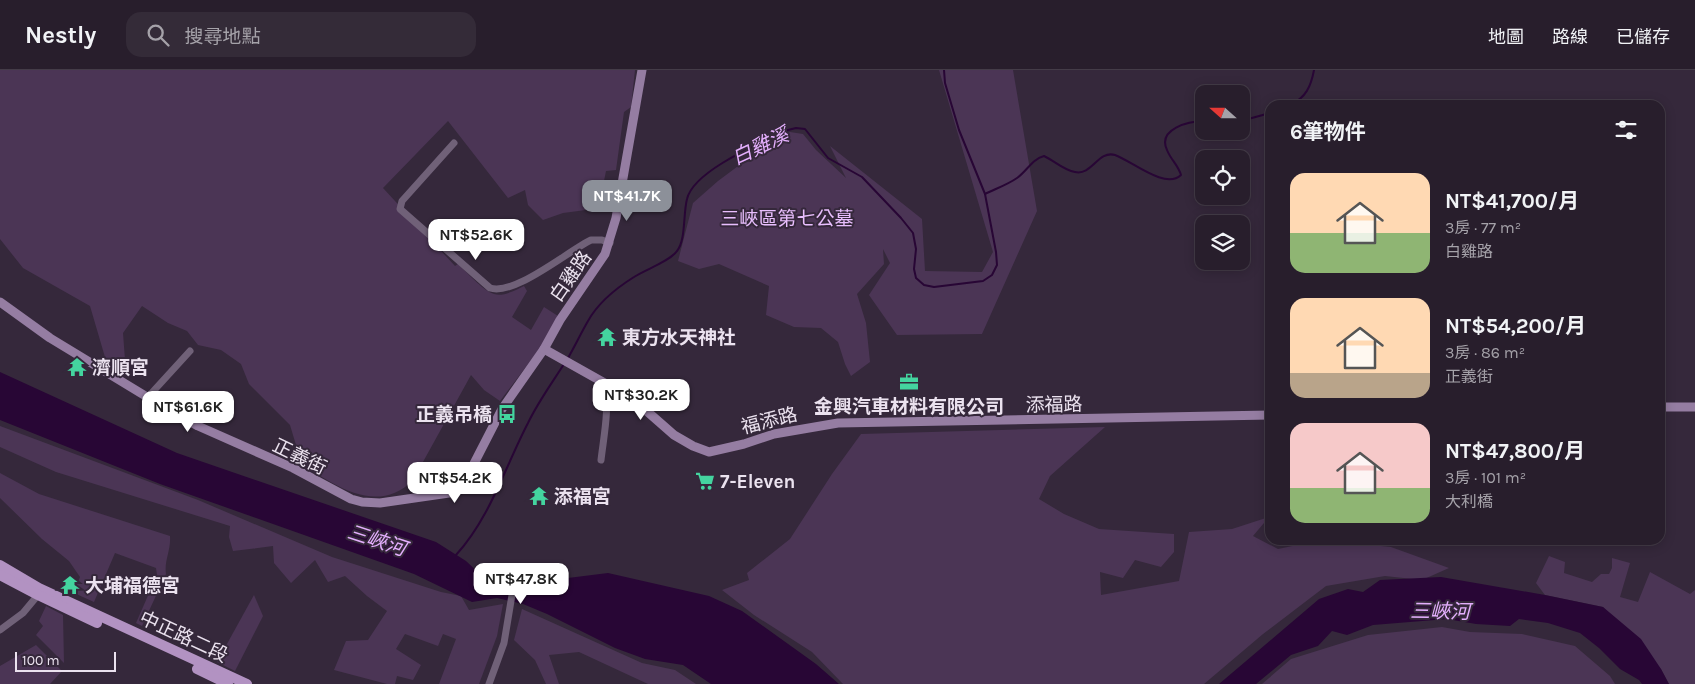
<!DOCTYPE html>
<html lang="zh-TW">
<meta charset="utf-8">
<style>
body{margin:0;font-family:Karla,"Noto Sans TC",sans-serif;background:#342b38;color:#f1f3f6;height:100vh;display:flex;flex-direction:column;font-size:19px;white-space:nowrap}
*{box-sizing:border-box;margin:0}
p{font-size:16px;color:#a5a2a9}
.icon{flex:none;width:28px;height:28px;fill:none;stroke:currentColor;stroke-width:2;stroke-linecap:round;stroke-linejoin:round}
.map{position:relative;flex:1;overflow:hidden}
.details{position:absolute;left:1265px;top:30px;width:400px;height:445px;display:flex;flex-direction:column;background:#281e2c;border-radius:15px;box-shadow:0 2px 12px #0003,0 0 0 1px #443c48}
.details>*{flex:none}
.needle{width:32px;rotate:291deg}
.controls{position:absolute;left:1195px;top:15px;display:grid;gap:10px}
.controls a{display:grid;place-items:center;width:55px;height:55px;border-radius:10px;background:#281e2c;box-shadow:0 2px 12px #0003,0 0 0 1px #443c48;font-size:25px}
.scale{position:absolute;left:15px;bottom:12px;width:101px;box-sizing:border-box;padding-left:5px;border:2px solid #ebe2ef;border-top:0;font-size:14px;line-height:18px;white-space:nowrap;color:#ebe2ef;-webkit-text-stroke:4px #35283b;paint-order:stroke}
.price{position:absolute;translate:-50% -42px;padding:0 11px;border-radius:10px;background:#fff;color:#222;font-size:16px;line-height:32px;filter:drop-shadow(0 1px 2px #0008)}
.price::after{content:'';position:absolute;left:50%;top:30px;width:15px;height:11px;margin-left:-8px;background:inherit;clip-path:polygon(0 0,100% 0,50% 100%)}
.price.current{background:#8c9099;color:#fff}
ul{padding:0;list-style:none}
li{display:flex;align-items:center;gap:15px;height:125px;padding:0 25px}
li span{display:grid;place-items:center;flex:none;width:140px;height:100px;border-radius:15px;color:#555}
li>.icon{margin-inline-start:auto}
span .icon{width:60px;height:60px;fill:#fffc;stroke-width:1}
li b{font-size:21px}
h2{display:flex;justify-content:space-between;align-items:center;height:60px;padding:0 25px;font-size:21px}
header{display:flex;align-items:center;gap:30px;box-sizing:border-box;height:70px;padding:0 25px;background:#281e2c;border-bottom:1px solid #443c48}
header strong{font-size:24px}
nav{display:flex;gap:28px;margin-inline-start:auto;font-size:18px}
.search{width:350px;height:45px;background:#342b38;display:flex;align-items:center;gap:12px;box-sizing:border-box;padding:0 18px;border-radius:15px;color:#a5a2a9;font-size:19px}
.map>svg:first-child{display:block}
.green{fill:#4b3555}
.water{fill:#280635}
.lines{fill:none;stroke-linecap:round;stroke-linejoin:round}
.stream{stroke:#280635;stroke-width:2}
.street{stroke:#706178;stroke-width:7}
.secondary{stroke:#957da2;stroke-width:9}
.primary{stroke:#b292c2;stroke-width:10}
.labels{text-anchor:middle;stroke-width:4;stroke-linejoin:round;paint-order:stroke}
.park-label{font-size:19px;fill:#e8befd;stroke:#35283b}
.street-label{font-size:19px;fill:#ebe2ef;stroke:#35283b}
.poi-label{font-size:19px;font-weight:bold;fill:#ebe2ef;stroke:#35283b;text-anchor:start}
.water-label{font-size:20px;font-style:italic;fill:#e4affd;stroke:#35283b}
</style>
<header>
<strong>Nestly</strong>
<div class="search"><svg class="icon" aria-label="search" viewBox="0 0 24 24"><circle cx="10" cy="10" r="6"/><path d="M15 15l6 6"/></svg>搜尋地點</div>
<nav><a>地圖</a><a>路線</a><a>已儲存</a></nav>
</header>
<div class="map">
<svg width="1695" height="614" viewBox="0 0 1695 614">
<rect width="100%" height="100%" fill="#35283b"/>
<g class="green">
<path d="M 0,0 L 635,0 L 631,37 L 624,42 L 616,100 L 606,101 L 603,116 L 591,114 L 586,140 L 563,143 L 543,150 L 528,135 L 525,120 L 508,128 L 448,51 L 383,118 L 455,196 L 458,194 C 467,202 482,220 494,224 C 503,227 516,220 524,216 L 527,221 L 512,247 L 531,260 L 544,237 L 558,246 L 541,277 L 500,331 L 484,320 L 471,305 L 413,410 C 375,449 327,410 293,388 L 296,375 L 290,355 L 249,314 L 241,294 L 221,280 L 198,275 L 187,261 L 168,253 L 142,236 L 123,263 L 126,303 L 107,294 L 90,236 L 23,198 L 0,169 Z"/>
<polygon points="939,0 1013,0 1037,141 982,264 897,265 869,225 890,193 883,179 884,194 857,224 866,253 870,292 851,306 845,294 838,272 821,258 794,257 766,245 769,216 719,194 699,199 678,191 693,133 718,111 765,76 790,62 803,64 816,80 846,108 830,76 922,149 925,201 982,202 993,182"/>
<polygon points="0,356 198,430 332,487 441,522 461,526 469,540 503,534 497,566 479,614 439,614 456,569 443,564 438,576 405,564 396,579 421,595 413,610 397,606 395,614 387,614 334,600 346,571 368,570 387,541 367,526 345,506 328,512 315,490 291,513 274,493 273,476 233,481 229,467 230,456 56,402 0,377"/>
<polygon points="1105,357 1050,406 1039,429 1064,444 1099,459 1174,464 1174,482 1161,497 1135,490 1123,508 1100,502 1101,525 1179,511 1189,462 1232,459 1269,447 1253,466 1278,479 1321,470 1391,477 1449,498 1422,510 1385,506 1326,516 1263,564 1204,614 843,614 812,582 754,545 722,520 749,510 747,503 790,469 832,404 861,364"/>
<path d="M 0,403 L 39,424 L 170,466 C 171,481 164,490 166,504 L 142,556 L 136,553 L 157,505 L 156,498 L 115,483 L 94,532 L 74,523 L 80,507 L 69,491 L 42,469 L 0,428 Z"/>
<polygon points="1549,486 1565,492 1564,503 1592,512 1601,504 1609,504 1612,498 1612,488 1630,493 1620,527 1638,532 1650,502 1690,524 1695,520 1695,614 1669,614 1661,599 1603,537 1545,525 1536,513"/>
<polygon points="254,525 263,546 235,601 217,592"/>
<polygon points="46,536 63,545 64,593 36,565 43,556 39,551"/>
<polygon points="522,539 642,593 675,600 696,614 648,614 579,582 549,585 559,614 546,614 535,590 514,570"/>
<polygon points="1442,557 1470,562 1522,564 1575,576 1610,606 1615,614 1262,614 1291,589 1368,565"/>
<polygon points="36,575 62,601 50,614 0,614 0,596"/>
</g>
<g class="water">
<polygon points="0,302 177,383 436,472 466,491 482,506 527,517 568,508 608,503 709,526 742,541 816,594 839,614 711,614 683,595 645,589 615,578 547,544 523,534 497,528 472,532 414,504 160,414 0,350"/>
<polygon points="1441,507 1545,525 1603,537 1641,569 1661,599 1669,614 1642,614 1639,610 1620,599 1599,578 1580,563 1548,553 1519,549 1510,556 1476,554 1447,549 1373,555 1347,565 1332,561 1318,576 1291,585 1256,614 1219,614 1319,529 1348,519 1363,522 1380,510"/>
</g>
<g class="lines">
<g class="stream">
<path d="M 1290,35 C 1306,28 1311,16 1314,0"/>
<polyline points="1241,51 1270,43"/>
<path d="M 985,124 C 995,119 1007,115 1017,108 C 1027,101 1032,89 1044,86 C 1055,91 1063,100 1075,102 C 1092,106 1098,80 1115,85 C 1132,91 1165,120 1181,105 C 1178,95 1171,90 1167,80 C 1157,59 1189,51 1204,51"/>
<path d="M 568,288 C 575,276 581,263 588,251 C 598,233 618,217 634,207 C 646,199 669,192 677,181 C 686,170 683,144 687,129 C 694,100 761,73 788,60 L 796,58 L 805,59 L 828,88 L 862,107 L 901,148 L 913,163 L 916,179 L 914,199 L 916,208 L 924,215 L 934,217 L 983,211 L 992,205 L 997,195 L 996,182 L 985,124 L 959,60 L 945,13 L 944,0"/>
<path d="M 456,485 C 490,448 505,397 528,353 C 538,332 552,313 564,294"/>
</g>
<g class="street">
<path d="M 454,73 L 402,131 L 400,139 L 490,218 C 515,226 568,181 591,170 L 602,170 L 610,173"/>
<polyline points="148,327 190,281"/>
<path d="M 601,390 C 604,364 610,338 604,312"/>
<polyline points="0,560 23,543 38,525"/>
<polyline points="489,614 504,573 516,501"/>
</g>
<g class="secondary">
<polyline points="0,232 50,268 157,333 198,356 293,398 351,429 362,432 380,433 449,423 457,420 464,413 502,339 544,279 560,250 605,184 616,148 642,0"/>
<polyline points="544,279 633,329 674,365 693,376 709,382 744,374 774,364 838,353 1270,345"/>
<polyline points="1660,337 1695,337"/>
</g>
<g class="primary">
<polyline points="0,495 39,518 247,614"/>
<polyline points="0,505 38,525 97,553"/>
<polyline points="197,599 228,614"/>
</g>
</g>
<defs>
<g id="temple-bare" transform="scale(1.5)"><path d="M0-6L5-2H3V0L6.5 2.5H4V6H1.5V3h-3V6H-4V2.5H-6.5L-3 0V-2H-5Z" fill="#44d49f" stroke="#35283b" stroke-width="2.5" paint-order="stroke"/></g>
<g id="office-bare" transform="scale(1.5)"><path d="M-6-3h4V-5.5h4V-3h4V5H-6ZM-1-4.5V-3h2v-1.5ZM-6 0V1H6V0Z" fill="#44d49f" stroke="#35283b" stroke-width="2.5" paint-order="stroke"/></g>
<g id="bus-bare" transform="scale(1.5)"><path d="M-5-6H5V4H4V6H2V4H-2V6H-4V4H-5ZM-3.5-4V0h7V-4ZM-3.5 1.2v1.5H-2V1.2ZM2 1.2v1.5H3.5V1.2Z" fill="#44d49f" stroke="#35283b" stroke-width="2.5" paint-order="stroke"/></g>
<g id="supermarket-bare" transform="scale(1.5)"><path d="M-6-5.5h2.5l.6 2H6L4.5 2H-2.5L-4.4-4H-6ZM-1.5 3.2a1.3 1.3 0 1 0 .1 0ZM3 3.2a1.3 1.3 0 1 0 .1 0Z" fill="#44d49f" stroke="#35283b" stroke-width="2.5" paint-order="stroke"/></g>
</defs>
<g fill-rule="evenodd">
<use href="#temple-bare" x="607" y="267"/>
<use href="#temple-bare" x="77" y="297"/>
<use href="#office-bare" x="909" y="312"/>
<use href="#bus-bare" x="507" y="344"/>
<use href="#supermarket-bare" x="705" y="411"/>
<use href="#temple-bare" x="539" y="426"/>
<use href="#temple-bare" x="70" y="515"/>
</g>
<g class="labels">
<g class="park-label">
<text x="787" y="155">三峽區第七公墓</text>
</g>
<g class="street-label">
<text transform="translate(570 206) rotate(-55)" y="7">白雞路</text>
<text transform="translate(1054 334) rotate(-1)" y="7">添福路</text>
<text transform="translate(769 350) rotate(-14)" y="7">福添路</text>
<text transform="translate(300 386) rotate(26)" y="7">正義街</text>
<text transform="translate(184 566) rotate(25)" y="7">中正路二段</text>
</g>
<g class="poi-label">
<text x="622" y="274">東方水天神社</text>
<text x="92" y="304">濟順宮</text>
<text x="909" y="343" text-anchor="middle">金興汽車材料有限公司</text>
<text x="492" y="351" text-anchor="end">正義吊橋</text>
<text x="720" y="418">7-Eleven</text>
<text x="554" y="433">添福宮</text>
<text x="85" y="522">大埔福德宮</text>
</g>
<g class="water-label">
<text transform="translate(760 76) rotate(-25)" y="7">白雞溪</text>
<text transform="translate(377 470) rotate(18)" y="7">三峽河</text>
<text transform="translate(1440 541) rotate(1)" y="7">三峽河</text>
</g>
</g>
</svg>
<div class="controls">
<a><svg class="needle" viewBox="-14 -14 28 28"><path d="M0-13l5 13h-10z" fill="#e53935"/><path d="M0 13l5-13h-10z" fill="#a5a2a9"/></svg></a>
<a><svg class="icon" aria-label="locate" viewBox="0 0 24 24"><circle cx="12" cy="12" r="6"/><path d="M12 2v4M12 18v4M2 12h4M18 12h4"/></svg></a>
<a><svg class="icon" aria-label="layers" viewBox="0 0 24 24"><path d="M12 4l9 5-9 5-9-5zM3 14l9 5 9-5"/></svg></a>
</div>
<div class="scale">100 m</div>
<b class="price current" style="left:627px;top:152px">NT$41.7K</b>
<b class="price" style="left:476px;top:191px">NT$52.6K</b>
<b class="price" style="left:641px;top:351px">NT$30.2K</b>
<b class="price" style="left:188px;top:363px">NT$61.6K</b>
<b class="price" style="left:455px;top:434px">NT$54.2K</b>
<b class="price" style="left:521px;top:535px">NT$47.8K</b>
<section class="details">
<h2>6筆物件<svg class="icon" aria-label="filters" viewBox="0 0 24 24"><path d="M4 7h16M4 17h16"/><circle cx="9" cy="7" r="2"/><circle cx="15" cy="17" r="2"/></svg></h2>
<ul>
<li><span style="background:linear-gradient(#ffd9b3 60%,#8fb573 0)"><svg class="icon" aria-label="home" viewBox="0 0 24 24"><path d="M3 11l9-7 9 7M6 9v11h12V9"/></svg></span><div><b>NT$41,700/月</b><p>3房 · 77 m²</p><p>白雞路</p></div></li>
<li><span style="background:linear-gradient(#ffd9b3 75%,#b9a48a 0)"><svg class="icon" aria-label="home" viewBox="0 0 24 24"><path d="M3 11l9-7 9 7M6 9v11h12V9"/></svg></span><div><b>NT$54,200/月</b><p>3房 · 86 m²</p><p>正義街</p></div></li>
<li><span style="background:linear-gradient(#f6c9c9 65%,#8fb573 0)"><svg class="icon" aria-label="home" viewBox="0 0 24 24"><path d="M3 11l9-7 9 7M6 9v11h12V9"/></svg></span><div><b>NT$47,800/月</b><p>3房 · 101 m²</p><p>大利橋</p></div></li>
</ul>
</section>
</div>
